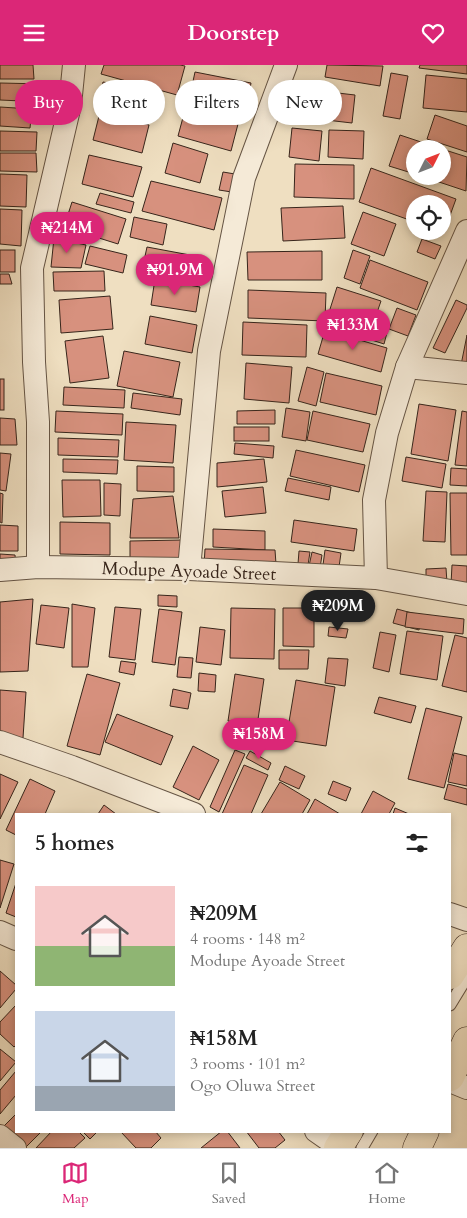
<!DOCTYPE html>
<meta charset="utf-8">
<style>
body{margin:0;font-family:Cardo,serif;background:#f2f2f2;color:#222;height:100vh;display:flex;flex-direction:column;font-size:19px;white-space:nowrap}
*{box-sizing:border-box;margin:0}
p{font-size:16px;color:#767676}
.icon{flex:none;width:28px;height:28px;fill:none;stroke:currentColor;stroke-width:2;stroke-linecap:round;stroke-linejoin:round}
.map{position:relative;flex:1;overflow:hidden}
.sheet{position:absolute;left:15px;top:748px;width:436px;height:320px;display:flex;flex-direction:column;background:#fff;border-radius:0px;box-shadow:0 2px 8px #0003}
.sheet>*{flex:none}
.top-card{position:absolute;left:15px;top:15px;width:438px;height:45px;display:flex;gap:10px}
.needle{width:32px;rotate:48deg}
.buttons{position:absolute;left:406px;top:75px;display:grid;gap:10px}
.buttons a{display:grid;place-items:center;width:45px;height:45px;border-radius:50%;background:#fff;box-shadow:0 2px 8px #0003;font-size:25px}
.price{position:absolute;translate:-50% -42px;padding:0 11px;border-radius:18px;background:#db2777;color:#fff;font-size:16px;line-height:32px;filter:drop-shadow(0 1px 2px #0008)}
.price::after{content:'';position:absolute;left:50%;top:30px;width:15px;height:11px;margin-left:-8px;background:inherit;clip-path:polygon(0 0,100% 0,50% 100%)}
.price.on{background:#222;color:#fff}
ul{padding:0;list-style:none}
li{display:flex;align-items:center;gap:15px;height:125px;padding:0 20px}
li span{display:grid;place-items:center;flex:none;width:140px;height:100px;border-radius:0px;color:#555}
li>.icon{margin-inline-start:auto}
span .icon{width:60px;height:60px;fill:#fffc;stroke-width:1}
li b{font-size:21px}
h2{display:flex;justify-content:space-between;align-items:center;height:60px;padding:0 20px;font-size:21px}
.pill{padding:0 18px;border-radius:22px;background:#fff;box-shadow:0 2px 8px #0003;font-size:18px;line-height:45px}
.pill.on{background:#db2777;color:#fff}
header{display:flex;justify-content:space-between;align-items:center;height:65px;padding:0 20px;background:#db2777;color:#fff;font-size:22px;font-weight:600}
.menu{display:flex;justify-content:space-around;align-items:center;height:70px;border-top:1px solid #e0e0e0;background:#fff;font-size:14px;color:#767676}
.menu a{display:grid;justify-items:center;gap:2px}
.menu .on{color:#db2777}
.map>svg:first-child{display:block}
.building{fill:#d7917e;stroke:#37251b}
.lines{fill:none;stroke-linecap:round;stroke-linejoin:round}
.service-casing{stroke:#655444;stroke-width:13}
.minor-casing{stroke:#655444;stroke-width:24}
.trunk-casing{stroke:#37251b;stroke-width:29}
.service{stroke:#f5ead7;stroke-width:11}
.minor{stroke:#f5ead7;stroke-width:22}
.trunk{stroke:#efdfc1;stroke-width:28}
.labels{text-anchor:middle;stroke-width:5;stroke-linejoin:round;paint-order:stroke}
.street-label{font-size:18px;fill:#37251b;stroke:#f5ead7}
</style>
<header><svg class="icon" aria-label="menu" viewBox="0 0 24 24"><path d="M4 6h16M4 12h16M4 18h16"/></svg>Doorstep<svg class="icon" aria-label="heart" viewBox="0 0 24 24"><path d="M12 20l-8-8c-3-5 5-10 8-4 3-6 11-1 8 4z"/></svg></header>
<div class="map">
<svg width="467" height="1083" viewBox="0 0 467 1083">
<rect width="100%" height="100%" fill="#efdfc1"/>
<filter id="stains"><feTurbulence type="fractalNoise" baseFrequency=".004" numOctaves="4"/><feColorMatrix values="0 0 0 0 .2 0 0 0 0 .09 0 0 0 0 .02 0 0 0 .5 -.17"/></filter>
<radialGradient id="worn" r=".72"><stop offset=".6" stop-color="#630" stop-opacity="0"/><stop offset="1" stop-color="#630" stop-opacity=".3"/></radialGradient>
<g class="building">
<polygon points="0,0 33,0 34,14 0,14"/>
<polygon points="104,0 180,0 185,1 177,30 101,9"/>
<polygon points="327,0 383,1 380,21 325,12"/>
<polygon points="420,0 467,0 467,9 419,3"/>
<polygon points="195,7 251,18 246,47 189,35"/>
<polygon points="391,8 408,11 400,54 383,51"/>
<polygon points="426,10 467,14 467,47 423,43"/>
<polygon points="103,17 120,20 117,35 100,32"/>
<polygon points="0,18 45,19 44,37 0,35"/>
<polygon points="136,23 161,29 159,40 134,35"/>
<polygon points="312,25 355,30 352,58 309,53"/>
<polygon points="0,42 32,44 30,63 0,61"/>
<polygon points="185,45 238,59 231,86 178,71"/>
<polygon points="100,47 149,60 142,88 93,75"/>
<polygon points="435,50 467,61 467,87 427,74"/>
<polygon points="292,63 322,66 319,96 289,92"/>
<polygon points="329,65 364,66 363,94 328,92"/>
<polygon points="0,66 37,67 36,86 0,86"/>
<polygon points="400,70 442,84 415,84 415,109 389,101"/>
<polygon points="173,78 208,89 200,118 165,108"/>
<polygon points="442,84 467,92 466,126 421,111 442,111"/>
<polygon points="0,88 36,88 37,107 0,106"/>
<polygon points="89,90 142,102 133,132 82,119"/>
<polygon points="295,99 354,100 354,134 294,132"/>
<polygon points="371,103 456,134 444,167 441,166 442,139 415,139 415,157 359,137"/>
<polygon points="223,107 241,110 238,128 219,125"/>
<polygon points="0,109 27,110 26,142 0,141"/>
<polygon points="151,116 222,133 214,165 142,146"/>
<polygon points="100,128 134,137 131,148 96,139"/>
<polygon points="72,137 126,154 118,179 64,162"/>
<polygon points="343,141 345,173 283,176 281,143"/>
<polygon points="0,144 22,145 21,181 0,179"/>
<polygon points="363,147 396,159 384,191 351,179"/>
<polygon points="134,152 167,159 163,180 130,172"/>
<polygon points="54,173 86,180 81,203 51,202"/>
<polygon points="422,174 441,181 435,194 417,187"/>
<polygon points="90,181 127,190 123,208 85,199"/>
<polygon points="147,182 206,193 204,207 144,196"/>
<rect x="0" y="185" width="15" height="22"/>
<polygon points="353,185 370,191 360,219 344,213"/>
<polygon points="322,186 322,215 248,215 247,187"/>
<polygon points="370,195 428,217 417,245 360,223"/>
<polygon points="156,202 200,210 198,220 154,212"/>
<polygon points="104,206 105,226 54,226 53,207"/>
<polygon points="0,209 9,209 12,219 0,219"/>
<polygon points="155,214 200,222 196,247 151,240"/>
<polygon points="337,222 381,236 373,259 388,264 384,279 325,260"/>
<polygon points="248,225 326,228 325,256 248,253"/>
<polygon points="110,231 113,264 61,268 59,235"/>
<polygon points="456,235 467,240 467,243 445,288 433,283"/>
<polygon points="397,243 416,250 408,271 389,264"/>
<polygon points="150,251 197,260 192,288 145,279"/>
<polygon points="243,257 307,260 306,292 242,290"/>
<polygon points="325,265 387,283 381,307 318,289"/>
<polygon points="467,270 467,301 461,300"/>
<polygon points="103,271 109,313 70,318 65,276"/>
<polygon points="124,286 180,297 173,332 117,321"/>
<polygon points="246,298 292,302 289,338 244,334"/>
<polygon points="307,302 324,307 316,341 298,336"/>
<polygon points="326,308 382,321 376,350 320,337"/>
<rect x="0" y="314" width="4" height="31"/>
<polygon points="64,322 125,325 124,343 63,340"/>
<polygon points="133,328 182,334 180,350 131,343"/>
<polygon points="419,339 456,345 448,396 411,389"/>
<polygon points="286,343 310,347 306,376 282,372"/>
<polygon points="275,345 275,359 237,359 237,346"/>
<polygon points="56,346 123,349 122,370 55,367"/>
<polygon points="313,346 370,359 363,387 307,375"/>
<polygon points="462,346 467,347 467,401 455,400"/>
<polygon points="0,353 15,354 17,380 0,380"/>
<polygon points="126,357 176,360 173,398 124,395"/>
<rect x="234" y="362" width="35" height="14"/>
<polygon points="58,373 119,375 118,392 58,390"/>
<polygon points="235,378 274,381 273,393 234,389"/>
<polygon points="296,385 365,400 359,427 290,411"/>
<polygon points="0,388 11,389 6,426 0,425"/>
<polygon points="406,392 446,399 442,423 402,416"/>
<polygon points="63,394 118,395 117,409 63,407"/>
<polygon points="264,394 267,417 217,422 217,398"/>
<polygon points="137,401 174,402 174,427 137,426"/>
<polygon points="451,403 467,404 467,421 450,420"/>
<polygon points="288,413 331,422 329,435 285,426"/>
<polygon points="62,415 100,415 101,451 63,452"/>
<polygon points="104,418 121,419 120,451 104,450"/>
<polygon points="263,422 266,448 225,452 222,426"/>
<polygon points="426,426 447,427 445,477 423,476"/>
<polygon points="0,428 3,429 2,458 0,457"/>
<polygon points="450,428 467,428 467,490 451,490"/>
<polygon points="173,431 179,473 130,473 133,434"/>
<polygon points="294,455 357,464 354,486 291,477"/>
<polygon points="60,457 110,458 110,490 60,489"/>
<polygon points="0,460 18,461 18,486 0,486"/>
<polygon points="213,464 265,466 265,485 213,482"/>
<polygon points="182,475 182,494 130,497 130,476"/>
<polygon points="205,484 275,485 276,499 204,501"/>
<polygon points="325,485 341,488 339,502 323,500"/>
<polygon points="299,486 310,487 308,500 298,499"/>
<polygon points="312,487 322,490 320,503 309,501"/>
<polygon points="0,489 15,490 16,501 0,502"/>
<polygon points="452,500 467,501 467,520 451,519"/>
<polygon points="446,503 447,518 426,519 426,504"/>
<polygon points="158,530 177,531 177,542 158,541"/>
<polygon points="33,534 28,606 0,607 0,537"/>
<polygon points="72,539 95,543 88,602 72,602"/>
<polygon points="354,539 367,542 365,556 351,553"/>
<polygon points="41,540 69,543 64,583 36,579"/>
<polygon points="333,541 345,543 343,557 331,556"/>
<polygon points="115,542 141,544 135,595 109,592"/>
<polygon points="231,543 275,544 274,594 230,593"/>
<polygon points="283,543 314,543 314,582 283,581"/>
<polygon points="159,544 182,547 175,600 152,597"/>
<polygon points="397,544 423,551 419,565 393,558"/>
<polygon points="407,547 464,554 463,569 405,562"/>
<polygon points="200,562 225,565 221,600 196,597"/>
<polygon points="329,562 348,564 346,573 328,571"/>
<polygon points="407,566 443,571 437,615 400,609"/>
<polygon points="380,567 396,570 389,607 373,603"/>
<polygon points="455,570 467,573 467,627 442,621"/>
<polygon points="279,585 309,585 308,604 279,604"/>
<polygon points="179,592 193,593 191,613 177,612"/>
<polygon points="328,593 348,594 345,621 325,618"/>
<polygon points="121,596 136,598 134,610 119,607"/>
<polygon points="199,608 216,610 215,627 198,626"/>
<polygon points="87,609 120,618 100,690 67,681"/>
<polygon points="235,609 264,614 257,661 228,656"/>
<polygon points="296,615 335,622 326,681 286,675"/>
<polygon points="173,624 191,628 188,644 170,641"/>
<polygon points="0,625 26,627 23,673 0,671"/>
<polygon points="379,632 416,641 411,658 374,648"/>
<polygon points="426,643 462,652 444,723 408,714"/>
<polygon points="117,649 173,671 161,700 105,677"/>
<polygon points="193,681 219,695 199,735 173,722"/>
<polygon points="235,685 245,689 219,747 210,742"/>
<polygon points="250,686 271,698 268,705 246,693"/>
<polygon points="454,688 467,691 467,721 448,717"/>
<polygon points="244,700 268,710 251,749 222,749"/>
<polygon points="285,701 305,711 299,724 279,715"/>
<polygon points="0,709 18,717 0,754"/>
<polygon points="30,714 55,726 45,749 16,749 16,770 6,765"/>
<polygon points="333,716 351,723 346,736 328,729"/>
<polygon points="280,717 310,735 302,749 261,749"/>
<polygon points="448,719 467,724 467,740 444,734"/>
<polygon points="373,726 395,738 389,749 361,749"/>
<polygon points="315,734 340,749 307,749"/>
<polygon points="104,740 116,749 98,749"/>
<polygon points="395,743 409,749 393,749"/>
<polygon points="0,795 14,799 0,843"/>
<polygon points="16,818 16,852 6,848"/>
<polygon points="0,906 16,920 16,924 0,943"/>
<polygon points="16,940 16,980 14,982 0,969 0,957"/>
<polygon points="0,984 16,997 0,1016"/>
<polygon points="16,1006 16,1030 0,1049 0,1025"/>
<polygon points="16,1049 16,1066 42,1066 25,1083 3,1062"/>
<polygon points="52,1066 78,1066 85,1073 74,1083 36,1083"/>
<polygon points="82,1066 98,1066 90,1074"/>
<polygon points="122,1066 155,1066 161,1073 151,1083 136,1083 121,1067"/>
<polygon points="222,1066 227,1066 240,1083 201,1083"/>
<polygon points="246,1066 278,1066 285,1075 275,1083 259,1083"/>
</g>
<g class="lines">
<g class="service-casing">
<g id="service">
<polyline points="450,940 467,912"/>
<polyline points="362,1083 372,1066"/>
</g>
</g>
<g class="minor-casing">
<g id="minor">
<polyline points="407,302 467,308"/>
<polyline points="38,502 38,357 34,297 32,203 70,40 74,0"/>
<polyline points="189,504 209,286 244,113 286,0"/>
<polyline points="0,505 38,502 189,504 376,513 467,529"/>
<polyline points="376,513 374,435 387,368 407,302 467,166"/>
<polyline points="0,677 72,702 194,749"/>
<polyline points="450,849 467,855"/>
<polyline points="0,867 16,874"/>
<polyline points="450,1016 467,1023"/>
<polyline points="316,1066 339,1082"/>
<polyline points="0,1071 15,1083"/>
</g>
</g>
<g class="trunk-casing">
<g id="trunk">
<polyline points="450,910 467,883"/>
<polyline points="450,1012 467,976"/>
<polyline points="338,1083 349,1066"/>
<polyline points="417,1083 425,1066"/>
</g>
</g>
<use href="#service" class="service"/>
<use href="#minor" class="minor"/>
<use href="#trunk" class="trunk"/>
</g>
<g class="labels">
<g class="street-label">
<text transform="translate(189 506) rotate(2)" y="6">Modupe Ayoade Street</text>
</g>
</g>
<rect width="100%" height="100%" filter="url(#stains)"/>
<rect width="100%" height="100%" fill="url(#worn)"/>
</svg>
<div class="buttons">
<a><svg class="needle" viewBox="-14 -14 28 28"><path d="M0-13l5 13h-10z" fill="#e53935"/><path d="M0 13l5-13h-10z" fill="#767676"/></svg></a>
<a><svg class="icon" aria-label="locate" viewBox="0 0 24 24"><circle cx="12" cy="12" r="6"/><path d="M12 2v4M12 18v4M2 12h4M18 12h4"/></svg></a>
</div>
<b class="price" style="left:67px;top:189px">₦214M</b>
<b class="price" style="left:175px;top:231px">₦91.9M</b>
<b class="price" style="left:353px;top:286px">₦133M</b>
<b class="price on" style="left:338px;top:567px">₦209M</b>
<b class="price" style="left:259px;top:695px">₦158M</b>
<div class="top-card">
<a class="pill on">Buy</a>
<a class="pill">Rent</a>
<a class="pill">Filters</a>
<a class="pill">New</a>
</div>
<section class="sheet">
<h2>5 homes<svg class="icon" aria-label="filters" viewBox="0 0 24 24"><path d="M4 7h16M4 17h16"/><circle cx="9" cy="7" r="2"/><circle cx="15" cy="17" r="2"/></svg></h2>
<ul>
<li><span style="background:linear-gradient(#f6c9c9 60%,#8fb573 0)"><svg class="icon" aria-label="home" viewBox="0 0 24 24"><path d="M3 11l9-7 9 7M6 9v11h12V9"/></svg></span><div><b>₦209M</b><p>4 rooms · 148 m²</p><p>Modupe Ayoade Street</p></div></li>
<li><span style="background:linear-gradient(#c9d6e8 75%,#9aa5b1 0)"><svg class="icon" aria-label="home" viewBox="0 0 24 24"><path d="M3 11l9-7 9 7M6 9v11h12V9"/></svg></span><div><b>₦158M</b><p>3 rooms · 101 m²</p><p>Ogo Oluwa Street</p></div></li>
</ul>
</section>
</div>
<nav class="menu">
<a class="on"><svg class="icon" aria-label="map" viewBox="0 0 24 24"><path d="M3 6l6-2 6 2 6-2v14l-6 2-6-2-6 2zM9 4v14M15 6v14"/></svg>Map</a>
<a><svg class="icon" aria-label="saved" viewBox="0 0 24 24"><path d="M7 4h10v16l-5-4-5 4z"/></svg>Saved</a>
<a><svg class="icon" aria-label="home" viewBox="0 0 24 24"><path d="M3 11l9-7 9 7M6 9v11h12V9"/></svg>Home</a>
</nav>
